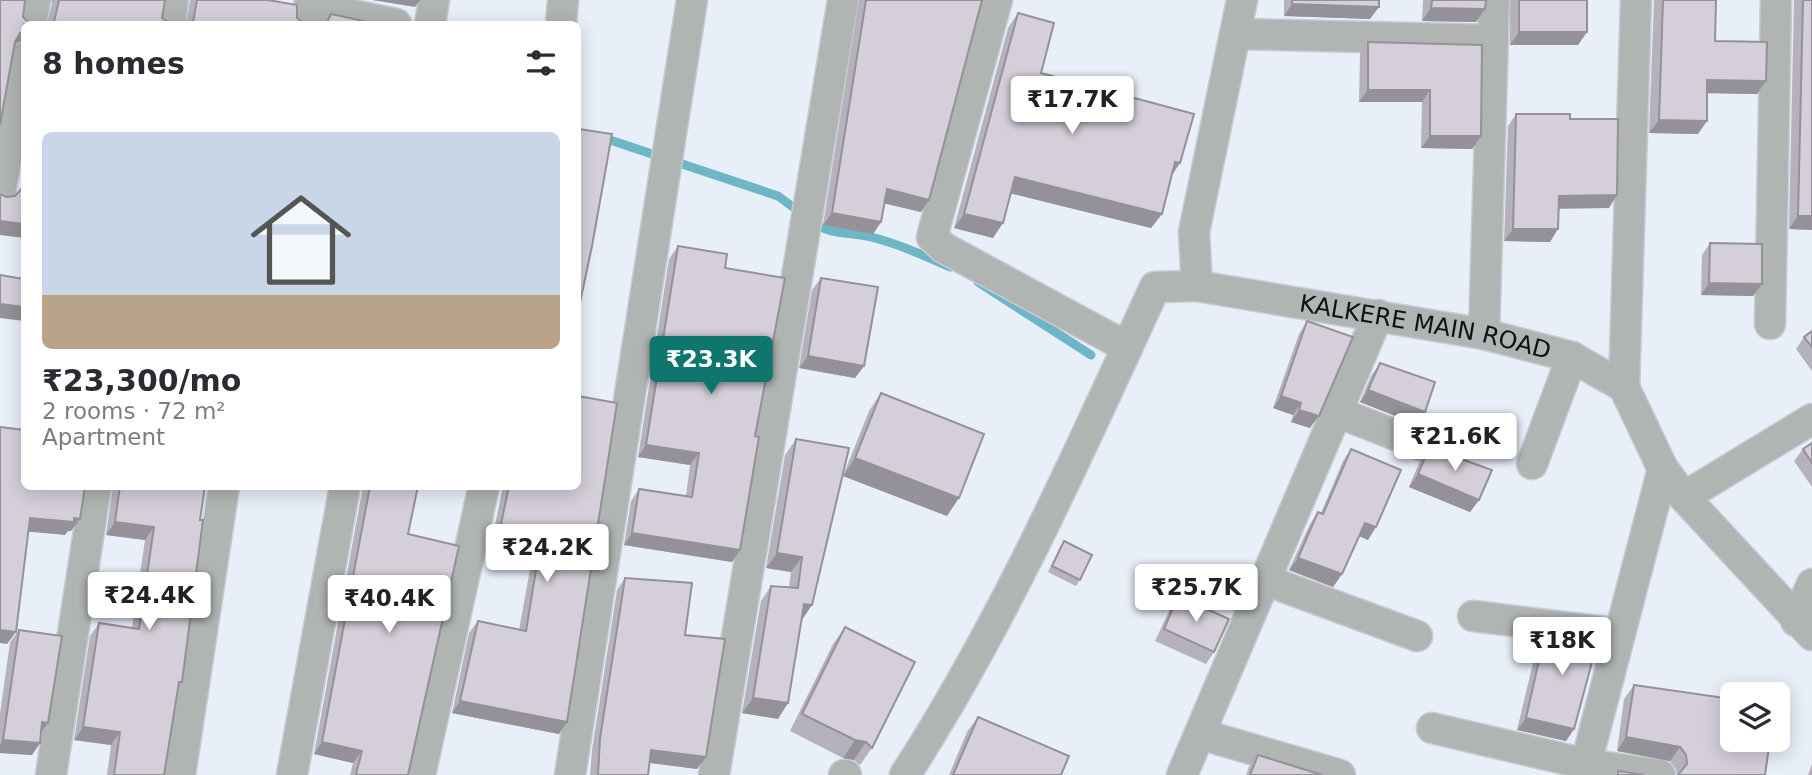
<!DOCTYPE html>
<meta charset="utf-8">
<style>
body{margin:0;font-family:"DejaVu Sans",sans-serif;background:#f7f7f7;color:#2b2b33;height:100vh;display:flex;flex-direction:column;font-size:26px;white-space:nowrap}
*{box-sizing:border-box;margin:0}
p{font-size:23px;color:#7c7c81}
.icon{flex:none;width:38px;height:38px;fill:none;stroke:currentColor;stroke-width:2;stroke-linecap:round;stroke-linejoin:round}
.map{position:relative;flex:1;overflow:hidden}
.details{position:absolute;left:21px;top:21px;width:560px;height:469px;display:flex;flex-direction:column;background:#fff;border-radius:10px;box-shadow:0 4px 18px #0003}
.details>*{flex:none}
.fabs{position:absolute;left:1720px;top:682px;display:grid;gap:14px}
.fabs a{display:grid;place-items:center;width:70px;height:70px;border-radius:10px;background:#fff;box-shadow:0 4px 18px #0003;font-size:35px}
.price{position:absolute;translate:-50% -60px;padding:0 16px;border-radius:7px;background:#fff;color:#222;font-size:23px;line-height:46px;filter:drop-shadow(0 2px 4px #0008)}
.price::after{content:'';position:absolute;left:50%;top:42px;width:21px;height:16px;margin-left:-10px;background:inherit;clip-path:polygon(0 0,100% 0,50% 100%)}
.price.on{background:#0f766e;color:#fff}
ul{padding:0;list-style:none}
li{display:grid;align-content:center;gap:14px;height:371px;padding:0 21px}
li span{display:grid;place-items:center;height:217px;border-radius:10px;color:#555}
li>.icon{margin-inline-start:auto}
span .icon{width:126px;height:126px;fill:#fffc;stroke-width:1}
li b{font-size:30px}
h2{display:flex;justify-content:space-between;align-items:center;height:84px;padding:0 21px;font-size:30px}
.map>svg:first-child{display:block}
.lines{fill:none;stroke-linecap:round;stroke-linejoin:round}
.stream{stroke:#6db6c6;stroke-width:9}
.minor-casing{stroke:#c6cbd4;stroke-width:33}
.minor{stroke:#b0b5b4;stroke-width:30}
.wall{fill:#b6b2bb}
.shaded-wall{fill:#949198}
.building{fill:#d4cfd9;stroke:#949198;stroke-width:2}
.labels{text-anchor:middle;stroke-width:6;stroke-linejoin:round;paint-order:stroke}
.street-label{font-size:24px;fill:#0f1114;stroke:#e9eff9}
</style>
<div class="map">
<svg width="1812" height="775" viewBox="0 0 1812 775">
<rect width="100%" height="100%" fill="#e9eff9"/>
<g class="lines">
<g class="stream">
<polyline points="578,137 607,139 778,196 801,213"/>
<path d="M 812,222 C 829,235 851,232 871,237 C 899,244 925,256 950,267"/>
<polyline points="978,282 1091,355"/>
</g>
<g class="minor-casing">
<g id="minor">
<polyline points="997,0 932,237 944,248 1127,347"/>
<path id="s1" d="M 1242,0 L 1194,232 L 1197,286 L 1484,334 L 1572,357 L 1624,387 L 1663,469 L 1684,497 L 1812,635"/>
<polyline points="31,24 35,0"/>
<polyline points="170,24 173,0"/>
<polyline points="305,24 309,6 396,24"/>
<polyline points="430,24 434,0"/>
<polyline points="561,24 563,0"/>
<polyline points="1235,34 1493,40"/>
<polyline points="0,192 24,57"/>
<polyline points="1770,324 1776,0"/>
<polyline points="1484,334 1494,0"/>
<polyline points="1624,387 1636,0"/>
<polyline points="1337,412 1426,447"/>
<polyline points="1532,464 1572,357"/>
<polyline points="1684,497 1812,419"/>
<polyline points="1265,580 1417,636"/>
<polyline points="1473,616 1620,634"/>
<polyline points="1796,621 1812,584"/>
<polyline points="1432,728 1586,764 1660,775"/>
<polyline points="1200,734 1340,775"/>
<polyline points="51,775 96,486"/>
<polyline points="180,775 224,486"/>
<polyline points="292,775 345,486"/>
<polyline points="420,775 484,486"/>
<polyline points="570,775 692,0"/>
<polyline points="714,775 843,0"/>
<polyline points="844,775 846,775"/>
<path d="M 905,775 C 1004,622 1079,452 1155,287 L 1197,286"/>
<polyline points="1182,775 1378,315"/>
<polyline points="1583,775 1663,469"/>
</g>
</g>
<use href="#minor" class="minor"/>
</g>
<g class="wall">
<polygon points="51,0 165,0 162,18 47,24 52,3"/>
<polygon points="190,0 268,0 297,18 305,24 186,24 190,1"/>
<polygon points="859,0 982,0 921,212 885,203 881,222 873,234 823,225"/>
<polygon points="1284,0 1379,0 1370,19 1284,16"/>
<polygon points="1423,0 1486,0 1485,9 1476,22 1422,21"/>
<polygon points="1510,0 1587,0 1578,45 1510,45"/>
<polygon points="1654,0 1716,0 1715,41 1766,81 1757,94 1707,93 1698,134 1649,133"/>
<polygon points="1794,0 1812,0 1812,230 1789,229"/>
<polygon points="1018,13 1041,73 1171,177 1162,214 1151,228 1011,193 993,238 954,228 1008,28"/>
<polygon points="1368,42 1482,45 1481,136 1472,149 1421,148 1422,102 1359,102 1360,54"/>
<polygon points="1516,114 1570,119 1609,208 1558,208 1550,242 1504,241 1508,126"/>
<polygon points="1710,243 1762,284 1753,296 1701,295 1702,255"/>
<polygon points="678,246 725,268 755,436 732,562 624,545 631,501 639,489 686,496 690,465 638,457 669,259"/>
<polygon points="821,278 864,366 855,378 799,368 812,290"/>
<polygon points="1307,321 1310,428 1291,422 1293,415 1273,408 1299,334"/>
<polygon points="1812,331 1812,371 1796,349 1804,337"/>
<polygon points="1380,363 1416,424 1360,402 1371,376"/>
<polygon points="881,393 947,516 843,476 869,411"/>
<polygon points="796,439 849,448 802,620 778,719 742,713 761,601 771,586 789,587 791,572 766,568 785,455"/>
<polygon points="1812,443 1812,487 1794,461 1803,449"/>
<polygon points="1351,449 1368,540 1359,536 1342,574 1333,587 1289,570 1310,524 1318,512 1321,513 1343,461"/>
<polygon points="1428,451 1479,500 1470,512 1409,487 1419,463"/>
<polygon points="113,486 205,486 178,687 164,775 107,775 111,745 74,740 90,636 99,623 132,628 145,540 106,535"/>
<polygon points="363,486 418,486 408,534 408,775 350,775 353,763 314,754"/>
<polygon points="503,486 578,486 559,734 452,713 469,633 478,621 519,630 531,564 489,555"/>
<polygon points="1064,541 1080,580 1076,586 1048,572 1060,547"/>
<polygon points="625,578 685,635 697,769 650,763 648,775 590,775 592,750 617,590"/>
<polygon points="1178,596 1214,652 1206,664 1155,641 1170,609"/>
<polygon points="845,627 872,748 860,765 854,760 843,758 790,731 833,644"/>
<polygon points="1546,629 1574,729 1566,741 1517,730 1538,642"/>
<polygon points="19,630 41,733 40,743 32,755 0,753 0,714 10,642"/>
<polygon points="1634,685 1765,775 1677,775 1676,769 1670,761 1617,751 1624,699"/>
<polygon points="978,717 1061,775 949,775 967,732"/>
<polygon points="1258,755 1322,775 1246,775 1249,767"/>
<polygon points="1812,764 1812,775 1808,775"/>
</g>
<g class="shaded-wall">
<polygon points="372,0 420,0 415,7"/>
<polygon points="1292,4 1379,7 1370,19 1284,16"/>
<polygon points="1431,8 1485,9 1476,22 1422,21"/>
<polygon points="24,31 24,40 11,45 20,33"/>
<polygon points="1519,32 1587,32 1578,45 1510,45"/>
<polygon points="1707,80 1766,81 1757,94 1698,93"/>
<polygon points="1368,90 1430,90 1422,102 1359,102"/>
<polygon points="1659,120 1707,121 1698,134 1649,133"/>
<polygon points="1430,136 1481,136 1472,149 1421,148"/>
<polygon points="1175,162 1180,163 1170,178"/>
<polygon points="1015,177 1162,214 1151,228 1005,192"/>
<polygon points="887,189 929,200 921,212 878,202"/>
<polygon points="1617,195 1609,208 1550,209 1559,196"/>
<polygon points="832,213 881,222 873,234 823,225"/>
<polygon points="964,214 1003,223 993,238 954,228"/>
<polygon points="1798,216 1812,216 1812,230 1789,229"/>
<polygon points="0,221 24,224 24,238 0,235"/>
<polygon points="1513,229 1558,229 1550,242 1504,241"/>
<polygon points="1709,283 1762,284 1753,296 1701,295"/>
<polygon points="0,304 24,307 24,321 0,318"/>
<polygon points="808,356 864,366 855,378 799,368"/>
<polygon points="1368,390 1425,412 1416,424 1360,402"/>
<polygon points="1281,396 1301,403 1293,415 1273,408"/>
<polygon points="1299,410 1319,416 1310,428 1291,422"/>
<polygon points="646,445 699,453 690,465 638,457"/>
<polygon points="855,458 959,498 947,516 843,476"/>
<polygon points="1418,474 1479,500 1470,512 1409,487"/>
<polygon points="30,518 74,518 80,519 71,531 68,531 65,535 22,531"/>
<polygon points="115,522 154,527 145,540 106,535"/>
<polygon points="1365,523 1376,527 1368,540 1357,535"/>
<polygon points="632,533 740,550 732,562 624,545"/>
<polygon points="497,543 539,552 531,564 489,555"/>
<polygon points="777,553 802,557 791,572 766,568"/>
<polygon points="1298,558 1342,574 1333,587 1289,570"/>
<polygon points="804,604 812,605 802,620"/>
<polygon points="0,630 16,632 7,644 0,643"/>
<polygon points="753,698 788,703 778,719 742,713"/>
<polygon points="460,701 567,722 559,734 452,713"/>
<polygon points="1526,718 1574,729 1566,741 1517,730"/>
<polygon points="42,722 48,723 39,735"/>
<polygon points="83,727 120,732 111,745 74,740"/>
<polygon points="1626,737 1680,747 1670,761 1617,751"/>
<polygon points="3,740 40,743 32,755 0,753 0,745"/>
<polygon points="855,740 866,742 854,760 843,758"/>
<polygon points="322,742 362,751 353,763 314,754"/>
<polygon points="651,750 706,757 697,769 643,762"/>
</g>
<g class="building">
<polygon points="0,0 25,0 23,17 30,24 24,24 24,31 20,33 15,42 0,125"/>
<polygon points="59,0 165,0 162,18 171,24 48,24 54,22"/>
<polygon points="197,0 268,0 297,5 297,18 305,24 190,24 193,22"/>
<polygon points="866,0 982,0 929,200 887,189 881,222 832,213"/>
<polygon points="1292,0 1379,0 1379,7 1292,4"/>
<polygon points="1432,0 1486,0 1485,9 1431,8"/>
<rect x="1519" y="0" width="68" height="32"/>
<polygon points="1663,0 1716,0 1715,41 1767,42 1766,81 1707,80 1707,121 1659,120"/>
<polygon points="1803,0 1812,0 1812,216 1798,216"/>
<polygon points="1018,13 1054,23 1041,73 1194,114 1180,163 1175,162 1162,214 1015,177 1003,223 964,214"/>
<polygon points="331,14 368,22 367,24 324,24 326,24"/>
<polygon points="1368,42 1482,45 1481,136 1430,136 1430,90 1368,90"/>
<polygon points="1516,114 1570,114 1570,119 1618,119 1617,195 1559,196 1558,229 1513,229"/>
<polygon points="579,129 612,134 592,246 578,312 578,137"/>
<polygon points="24,186 24,224 0,221 0,194 6,197 15,196"/>
<polygon points="1710,243 1762,244 1762,284 1709,283"/>
<polygon points="678,246 727,254 725,268 785,278 755,436 759,437 740,550 632,533 639,489 692,497 699,453 646,445"/>
<polygon points="0,275 24,279 24,307 0,304"/>
<polygon points="821,278 878,287 864,366 808,356"/>
<polygon points="1307,321 1353,337 1319,416 1299,410 1301,403 1281,396"/>
<polygon points="1812,331 1812,347 1804,337"/>
<polygon points="1380,363 1435,382 1425,412 1368,390"/>
<polygon points="881,393 984,434 959,498 855,458"/>
<polygon points="578,396 617,403 567,722 460,701 478,621 526,631 539,552 497,543 509,486 578,486"/>
<polygon points="0,427 24,430 24,486 85,486 80,519 74,518 74,522 30,518 16,632 0,630"/>
<polygon points="796,439 849,448 812,605 804,604 788,703 753,698 771,586 798,588 802,557 777,553"/>
<polygon points="1812,443 1812,463 1803,449"/>
<polygon points="1351,449 1401,470 1376,527 1365,523 1342,574 1298,558 1318,512 1323,514"/>
<polygon points="1428,451 1439,451 1492,470 1479,500 1418,474"/>
<polygon points="120,486 205,486 200,520 203,520 182,682 179,682 164,775 114,775 120,732 83,727 99,623 139,629 154,527 115,522"/>
<polygon points="370,486 418,486 408,534 459,546 408,775 359,775 356,774 362,751 322,742"/>
<polygon points="1064,541 1092,555 1080,580 1052,566"/>
<polygon points="625,578 692,583 685,635 725,639 706,757 651,750 648,775 598,775 600,738"/>
<polygon points="1178,596 1229,619 1214,652 1164,629"/>
<polygon points="845,627 915,662 872,748 866,742 855,740 802,714"/>
<polygon points="1546,629 1599,636 1574,729 1526,718"/>
<polygon points="19,630 62,636 48,723 42,722 40,743 3,740"/>
<polygon points="1634,685 1732,699 1732,740 1770,740 1765,775 1678,775 1687,764 1686,755 1680,747 1626,737"/>
<polygon points="978,717 1069,756 1061,775 953,775"/>
<polygon points="1258,755 1322,775 1250,775"/>
<polygon points="1618,771 1644,775 1618,775"/>
</g>
<g class="labels">
<g class="street-label">
<text dy="8" stroke="none"><textPath href="#s1" startOffset="523">KALKERE MAIN ROAD</textPath></text>
</g>
</g>
</svg>
<div class="fabs">
<a><svg class="icon" aria-label="layers" viewBox="0 0 24 24"><path d="M12 4l9 5-9 5-9-5zM3 14l9 5 9-5"/></svg></a>
</div>
<b class="price" style="left:1072px;top:136px">₹17.7K</b>
<b class="price on" style="left:711px;top:396px">₹23.3K</b>
<b class="price" style="left:1455px;top:473px">₹21.6K</b>
<b class="price" style="left:547px;top:584px">₹24.2K</b>
<b class="price" style="left:1196px;top:624px">₹25.7K</b>
<b class="price" style="left:149px;top:632px">₹24.4K</b>
<b class="price" style="left:389px;top:635px">₹40.4K</b>
<b class="price" style="left:1562px;top:677px">₹18K</b>
<section class="details">
<h2>8 homes<svg class="icon" aria-label="filters" viewBox="0 0 24 24"><path d="M4 7h16M4 17h16"/><circle cx="9" cy="7" r="2"/><circle cx="15" cy="17" r="2"/></svg></h2>
<ul>
<li><span style="background:linear-gradient(#c9d6e8 75%,#b9a48a 0)"><svg class="icon" aria-label="home" viewBox="0 0 24 24"><path d="M3 11l9-7 9 7M6 9v11h12V9"/></svg></span><div><b>₹23,300/mo</b><p>2 rooms · 72 m²</p><p>Apartment</p></div></li>
</ul>
</section>
</div>
